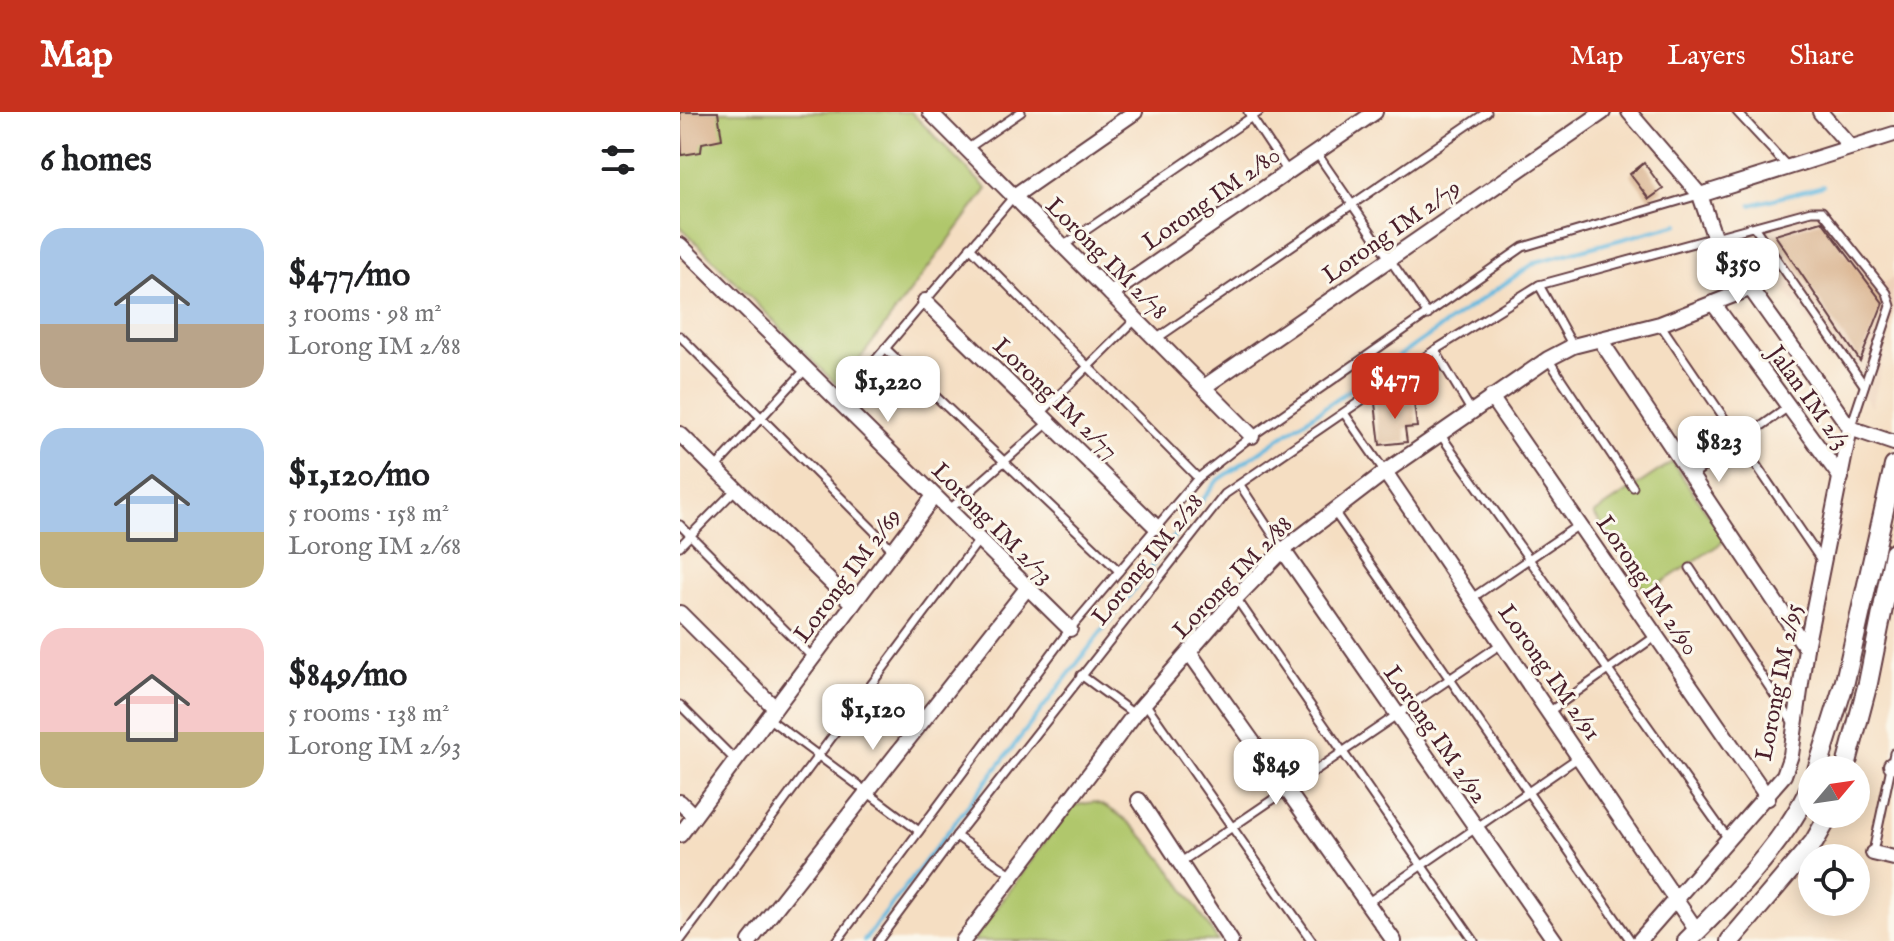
<!DOCTYPE html>
<meta charset="utf-8">
<style>
body{margin:0;font-family:"IM FELL English",serif;background:#f6f6f6;color:#202124;height:100vh;display:flex;flex-direction:column;font-size:30px;white-space:nowrap}
*{box-sizing:border-box;margin:0}
p{font-size:26px;color:#757577}
.icon{flex:none;width:44px;height:44px;fill:none;stroke:currentColor;stroke-width:2;stroke-linecap:round;stroke-linejoin:round}
.map{position:relative;flex:1;overflow:hidden}
.sheet{display:flex;flex-direction:column;background:#fff;width:680px}
.sheet>*{flex:none}
.needle{width:52px;rotate:61deg}
.controls{position:absolute;left:1118px;top:644px;display:grid;gap:16px}
.controls a{display:grid;place-items:center;width:72px;height:72px;border-radius:50%;background:#fff;box-shadow:0 4px 20px #0003;font-size:40px}
.price{position:absolute;translate:-50% -68px;padding:0 18px;border-radius:16px;background:#fff;color:#222;font-size:26px;line-height:52px;filter:drop-shadow(0 2px 4px #0008)}
.price::after{content:'';position:absolute;left:50%;top:48px;width:24px;height:18px;margin-left:-12px;background:inherit;clip-path:polygon(0 0,100% 0,50% 100%)}
.price.on{background:#c8321e;color:#fff}
ul{padding:0;list-style:none}
li{display:flex;align-items:center;gap:24px;height:200px;padding:0 40px}
li span{display:grid;place-items:center;flex:none;width:224px;height:160px;border-radius:24px;color:#555}
li>.icon{margin-inline-start:auto}
span .icon{width:96px;height:96px;fill:#fffc;stroke-width:1}
li b{font-size:34px}
h2{display:flex;justify-content:space-between;align-items:center;height:96px;padding:0 40px;font-size:34px}
header{display:flex;align-items:center;gap:48px;box-sizing:border-box;height:112px;padding:0 40px;background:#c8321e;color:#fff}
header strong{font-size:38px}
nav{display:flex;gap:44px;margin-inline-start:auto;font-size:28px}
main{display:flex;flex:1;min-height:0}
.map>svg:first-child{display:block}
.built{fill:#eed1ba}
.green{fill:#b0c76c;stroke:#7d734c;stroke-width:2}
.lines{fill:none;stroke-linecap:round;stroke-linejoin:round}
.stream{stroke:#63b9e0;stroke-width:4}
.building{fill:#d8b08b}
.service-casing{stroke:#643c42;stroke-width:11}
.minor-casing{stroke:#643c42;stroke-width:18}
.tertiary-casing{stroke:#643c42;stroke-width:22}
.service{stroke:#fff;stroke-width:7}
.minor{stroke:#fff;stroke-width:14}
.tertiary{stroke:#fff;stroke-width:18}
.labels{text-anchor:middle;stroke-width:6;stroke-linejoin:round;paint-order:stroke}
.street-label{font-size:24px;fill:#4a1f2b;stroke:#fbf7ec}
</style>
<header>
<strong>Map</strong>
<nav><a>Map</a><a>Layers</a><a>Share</a></nav>
</header>
<main>
<section class="sheet">
<h2>6 homes<svg class="icon" aria-label="filters" viewBox="0 0 24 24"><path d="M4 7h16M4 17h16"/><circle cx="9" cy="7" r="2"/><circle cx="15" cy="17" r="2"/></svg></h2>
<ul>
<li><span style="background:linear-gradient(#a9c7e8 60%,#b9a48a 0)"><svg class="icon" aria-label="home" viewBox="0 0 24 24"><path d="M3 11l9-7 9 7M6 9v11h12V9"/></svg></span><div><b>$477/mo</b><p>3 rooms · 98 m²</p><p>Lorong IM 2/88</p></div></li>
<li><span style="background:linear-gradient(#a9c7e8 65%,#c2b280 0)"><svg class="icon" aria-label="home" viewBox="0 0 24 24"><path d="M3 11l9-7 9 7M6 9v11h12V9"/></svg></span><div><b>$1,120/mo</b><p>5 rooms · 158 m²</p><p>Lorong IM 2/68</p></div></li>
<li><span style="background:linear-gradient(#f6c9c9 65%,#c2b280 0)"><svg class="icon" aria-label="home" viewBox="0 0 24 24"><path d="M3 11l9-7 9 7M6 9v11h12V9"/></svg></span><div><b>$849/mo</b><p>5 rooms · 138 m²</p><p>Lorong IM 2/93</p></div></li>
</ul>
</section>
<div class="map">
<svg width="1214" height="829" viewBox="0 0 1214 829">
<rect width="100%" height="100%" fill="#fbf7ec"/>
<filter id="ink" filterUnits="userSpaceOnUse"><feTurbulence type="fractalNoise" baseFrequency=".0125" numOctaves="2"/><feDisplacementMap in="SourceGraphic" scale="16" xChannelSelector="R" yChannelSelector="G"/><feConvolveMatrix kernelMatrix="1 2 1 2 8 2 1 2 1" color-interpolation-filters="sRGB"/></filter>
<filter id="wash" filterUnits="userSpaceOnUse"><feTurbulence type="fractalNoise" baseFrequency=".006" numOctaves="4" result="noise"/><feDisplacementMap in="SourceGraphic" scale="32" xChannelSelector="R" yChannelSelector="G"/><feGaussianBlur stdDeviation="1.8" result="paint"/><feColorMatrix in="noise" values="0 0 0 0 0 0 0 0 0 0 0 0 0 0 0 0 0 1.4 0 .05"/><feComposite in="paint" operator="in"/></filter>
<g filter="url(#wash)">
<rect width="100%" height="100%" fill="#f5dec2"/>
<polygon class="built" points="1139,92 1150,100 1204,172 1214,165 1214,203 1192,295 1065,125 1089,107 1119,93"/>
<g class="green">
<polygon points="0,0 231,0 307,77 159,275 0,114"/>
<polygon points="992,350 1046,428 966,481 914,402"/>
<path d="M 414,690 C 461,703 512,788 538,829 L 293,829 L 391,694 Z"/>
</g>
<g class="lines">
<g class="stream">
<polyline points="1071,93 1143,74"/>
<polyline points="184,829 537,369 856,150 999,112"/>
</g>
</g>
<g id="blocks">
<g class="building">
<polygon points="0,0 38,0 42,27 22,31 21,40 2,43"/>
<polygon points="964,51 983,77 969,87 950,62"/>
<polygon points="1142,109 1203,191 1180,249 1095,123"/>
<polygon points="722,288 722,292 734,291 737,315 725,316 727,330 700,333 695,291"/>
</g>
</g>
</g>
<g filter="url(#ink)">
<use href="#blocks" fill-opacity="0" stroke="#643c42" stroke-width="2"/>
<g class="lines">
<g class="service-casing">
<g id="service">
<polyline points="568,0 608,60"/>
<polyline points="1057,0 1107,54"/>
<polyline points="287,37 341,0"/>
<polyline points="636,40 748,203"/>
<polyline points="1075,116 1184,273"/>
<polyline points="383,134 579,0"/>
<polyline points="290,135 518,366"/>
<polyline points="859,173 893,234"/>
<polyline points="980,212 1141,448"/>
<polyline points="0,224 213,438"/>
<polyline points="476,227 807,0"/>
<polyline points="205,236 439,459"/>
<polyline points="755,238 792,300"/>
<polyline points="868,247 953,375"/>
<polyline points="160,290 334,84"/>
<polyline points="361,301 456,207"/>
<polyline points="664,301 705,360"/>
<polyline points="760,322 1049,728"/>
<polyline points="35,356 126,257"/>
<polyline points="1011,364 1107,296"/>
<polyline points="560,373 603,438"/>
<polyline points="269,398 369,310"/>
<polyline points="653,398 951,829"/>
<polyline points="0,413 133,546"/>
<polyline points="0,434 56,377"/>
<polyline points="1010,456 1113,611"/>
<polyline points="556,486 794,829"/>
<polyline points="792,486 900,412"/>
<polyline points="401,563 454,602"/>
<polyline points="465,591 632,829"/>
<polyline points="0,593 55,648"/>
<polyline points="870,599 976,524"/>
<polyline points="88,606 239,719"/>
<polyline points="276,724 331,762"/>
<polyline points="1193,740 1214,641"/>
<polyline points="501,750 821,532"/>
<polyline points="687,791 899,645"/>
<polyline points="0,829 299,428"/>
<polyline points="157,829 390,517 518,366 572,324 843,135 1019,83"/>
<polyline points="198,829 276,724 545,382 755,238 859,173 1131,99 1142,99 1207,181 1211,194 1171,314"/>
</g>
</g>
<g class="minor-casing">
<g id="minor">
<polyline points="250,0 572,324"/>
<polyline points="949,0 1020,83 1035,127 1170,316 1214,331"/>
<polyline points="1140,0 1171,35"/>
<polyline points="1020,83 1214,22"/>
<polyline points="334,84 455,0"/>
<polyline points="0,133 390,517"/>
<polyline points="431,182 695,0"/>
<polyline points="245,189 476,415"/>
<polyline points="1033,191 1161,366"/>
<polyline points="921,229 1126,536"/>
<polyline points="524,275 923,0"/>
<polyline points="811,285 1088,686"/>
<polyline points="0,322 173,492"/>
<polyline points="705,360 1017,819"/>
<polyline points="603,438 875,829"/>
<polyline points="0,501 95,596"/>
<polyline points="509,540 714,829"/>
<polyline points="1211,653 1214,653"/>
<polyline points="459,688 551,829"/>
<polyline points="0,690 14,704"/>
<polyline points="0,723 254,384"/>
<polyline points="1193,741 1214,746"/>
<polyline points="70,829 347,476"/>
<polyline points="283,829 454,603 556,486 603,438 705,360 868,247 893,234 980,212 1069,177"/>
<polyline points="959,829 1104,663 1111,643 1126,536 1170,316"/>
</g>
</g>
<g class="tertiary-casing">
<g id="tertiary">
<polyline points="1137,658 1165,569 1214,354"/>
<polyline points="1165,658 1188,571 1214,441"/>
<path d="M 1007,829 C 1047,790 1112,722 1132,670"/>
<polyline points="1050,829 1134,730 1150,702"/>
</g>
</g>
<use href="#service" class="service"/>
<use href="#minor" class="minor"/>
<use href="#tertiary" class="tertiary"/>
</g>
</g>
<g class="labels">
<g class="street-label">
<text transform="translate(531 86) rotate(-35)" y="8">Lorong IM 2/80</text>
<text transform="translate(711 119) rotate(-35)" y="8">Lorong IM 2/79</text>
<text transform="translate(427 146) rotate(45)" y="8">Lorong IM 2/78</text>
<text transform="translate(1129 285) rotate(54)" y="8">Jalan IM 2/3</text>
<text transform="translate(376 286) rotate(44)" y="8">Lorong IM 2/77</text>
<text transform="translate(313 411) rotate(45)" y="8">Lorong IM 2/73</text>
<text transform="translate(467 447) rotate(-51)" y="8">Lorong IM 2/28</text>
<text transform="translate(167 463) rotate(-53)" y="8">Lorong IM 2/69</text>
<text transform="translate(552 465) rotate(-46)" y="8">Lorong IM 2/88</text>
<text transform="translate(968 473) rotate(56)" y="8">Lorong IM 2/90</text>
<text transform="translate(870 560) rotate(55)" y="8">Lorong IM 2/91</text>
<text transform="translate(1098 570) rotate(-79)" y="8">Lorong IM 2/95</text>
<text transform="translate(756 622) rotate(55)" y="8">Lorong IM 2/92</text>
</g>
</g>
</svg>
<div class="controls">
<a><svg class="needle" viewBox="-14 -14 28 28"><path d="M0-13l5 13h-10z" fill="#e53935"/><path d="M0 13l5-13h-10z" fill="#757577"/></svg></a>
<a><svg class="icon" aria-label="locate" viewBox="0 0 24 24"><circle cx="12" cy="12" r="6"/><path d="M12 2v4M12 18v4M2 12h4M18 12h4"/></svg></a>
</div>
<b class="price" style="left:1058px;top:194px">$350</b>
<b class="price on" style="left:715px;top:309px">$477</b>
<b class="price" style="left:208px;top:312px">$1,220</b>
<b class="price" style="left:1039px;top:372px">$823</b>
<b class="price" style="left:193px;top:640px">$1,120</b>
<b class="price" style="left:596px;top:695px">$849</b>
</div>
</main>
